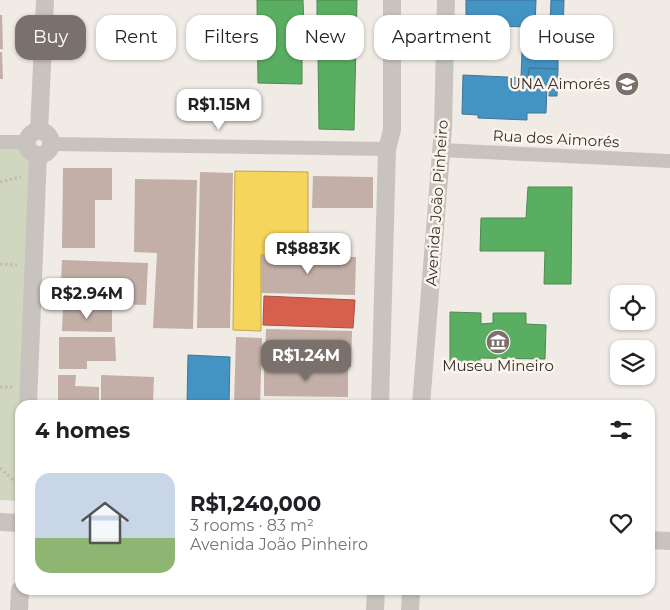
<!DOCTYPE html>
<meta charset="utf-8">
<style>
body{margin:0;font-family:Montserrat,sans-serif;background:#f2f2f2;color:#202124;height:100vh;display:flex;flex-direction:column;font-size:19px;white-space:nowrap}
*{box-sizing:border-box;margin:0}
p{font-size:16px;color:#757577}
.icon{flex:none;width:28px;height:28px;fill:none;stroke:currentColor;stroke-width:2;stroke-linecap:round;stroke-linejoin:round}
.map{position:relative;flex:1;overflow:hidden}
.side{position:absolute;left:15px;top:400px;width:640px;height:195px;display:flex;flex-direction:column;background:#fff;border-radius:15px;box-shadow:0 1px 4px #0004}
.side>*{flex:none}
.banner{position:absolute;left:15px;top:15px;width:640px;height:45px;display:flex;gap:10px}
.controls{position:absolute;left:610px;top:285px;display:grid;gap:10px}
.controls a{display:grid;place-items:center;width:45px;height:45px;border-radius:10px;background:#fff;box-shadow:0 1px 4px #0004;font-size:25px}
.price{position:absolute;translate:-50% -42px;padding:0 11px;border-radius:10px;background:#fff;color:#222;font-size:16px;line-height:32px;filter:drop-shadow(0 1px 2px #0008)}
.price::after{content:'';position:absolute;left:50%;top:30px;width:15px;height:11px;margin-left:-8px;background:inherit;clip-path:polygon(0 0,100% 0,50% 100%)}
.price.active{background:#7a716c;color:#fff}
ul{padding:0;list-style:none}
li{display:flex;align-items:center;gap:15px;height:125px;padding:0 20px}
li span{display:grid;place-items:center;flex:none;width:140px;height:100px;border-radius:15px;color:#555}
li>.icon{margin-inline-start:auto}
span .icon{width:60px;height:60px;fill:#fffc;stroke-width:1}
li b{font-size:21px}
h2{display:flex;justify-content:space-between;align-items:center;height:60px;padding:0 20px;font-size:21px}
.tag{padding:0 18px;border-radius:15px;background:#fff;box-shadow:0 1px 4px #0004;font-size:18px;line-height:45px}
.tag.active{background:#7a716c;color:#fff}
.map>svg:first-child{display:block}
.green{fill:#d1d6bf}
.homes{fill:#f6d55c;stroke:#bea44d}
.shops{fill:#d6604d;stroke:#a85243}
.schools{fill:#4393c3;stroke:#417595}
.public{fill:#5aae61;stroke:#518851}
.building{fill:#c3afa7}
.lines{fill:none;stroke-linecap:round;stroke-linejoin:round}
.path{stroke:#c2bbb6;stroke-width:3;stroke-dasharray:2.5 2.5;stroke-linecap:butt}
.minor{stroke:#c9c3be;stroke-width:14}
.tertiary{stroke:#c9c3be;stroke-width:18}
.labels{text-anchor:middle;stroke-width:5;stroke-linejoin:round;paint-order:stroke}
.poi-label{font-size:15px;fill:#3b302b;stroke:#fbf5ee;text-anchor:end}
.street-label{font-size:15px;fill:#3b302b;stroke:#fbf5ee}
</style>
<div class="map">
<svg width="670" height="610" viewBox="0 0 670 610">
<rect width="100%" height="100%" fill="#f0ebe5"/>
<polygon class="green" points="0,147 29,149 34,153 20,405 20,501 0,500"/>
<polygon class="homes" points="235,171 308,172 308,256 261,255 261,331 233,330"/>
<polygon class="shops" points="264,296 355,300 353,328 263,325"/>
<g class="schools">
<polygon points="466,0 536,0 535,27 482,26 482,16 466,15"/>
<polygon points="551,0 564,0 562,59 558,59 558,69 529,68 528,78 521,77 523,28 535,27 534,46 549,46"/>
<polygon points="529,68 558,69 557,96 549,96 550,85 528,85"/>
<polygon points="463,75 528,78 528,86 547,87 546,113 527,113 527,120 478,118 478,115 462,114"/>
<polygon points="188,355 230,357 229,405 187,405"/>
</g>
<g class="public">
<polygon points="257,0 303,0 304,27 317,27 317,0 357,0 354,130 319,129 318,54 302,53 302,84 258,83"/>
<polygon points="528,187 572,187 571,284 544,284 545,251 480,251 481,218 526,218"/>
<polygon points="450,312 481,313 481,324 493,323 493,313 526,313 526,324 546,325 545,359 480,358 480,367 450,368"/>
</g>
<g class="building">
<polygon points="0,15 2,15 3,49 0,49"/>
<polygon points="0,52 2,52 3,79 0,79"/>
<polygon points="63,168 112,168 112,200 95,200 95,248 62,248"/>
<polygon points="200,172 233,173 230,328 197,328"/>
<polygon points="313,176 373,177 373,208 312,208"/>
<polygon points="135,179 197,180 193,329 153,328 157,253 134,252"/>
<polygon points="261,255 356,257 355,295 261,293"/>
<polygon points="62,260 148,263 146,305 60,302"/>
<polygon points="63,307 112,308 112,332 62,331"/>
<polygon points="266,329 352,331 351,367 265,366"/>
<polygon points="59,337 115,337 116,361 87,361 87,369 59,369"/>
<polygon points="236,337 262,338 260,405 234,405"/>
<polygon points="264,368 348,369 348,397 264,396"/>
<polygon points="58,375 76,375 75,386 99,387 99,405 58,405"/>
<polygon points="101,375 154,377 153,405 101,405"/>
<rect x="263" y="401" width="87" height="4"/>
</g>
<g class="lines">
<g class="path">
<polyline points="0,182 21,177"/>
<polyline points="0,264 17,265"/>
<polyline points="0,387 12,387"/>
<polyline points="0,468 20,486"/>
</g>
<g class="minor">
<polyline points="0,142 27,142"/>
<polyline points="51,144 387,149"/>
<polyline points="441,150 670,161"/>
</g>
<g class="tertiary">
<polyline points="39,131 45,0"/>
<circle cx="39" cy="143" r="12"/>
<polyline points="28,405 38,155"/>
<polyline points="380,405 387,149 392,130 392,0"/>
<polyline points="421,405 443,128 446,0"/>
<polyline points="0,522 20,523"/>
<polyline points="650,540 670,541"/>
<polyline points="19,610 20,590"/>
<polyline points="375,610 376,590"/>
<polyline points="410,610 411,590"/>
</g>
</g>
<defs>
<g id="university-disc" transform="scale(1.25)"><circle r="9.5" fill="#7a716c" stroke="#fbf5ee"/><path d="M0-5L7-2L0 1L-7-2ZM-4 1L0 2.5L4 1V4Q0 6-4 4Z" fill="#fff"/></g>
<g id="museum-disc" transform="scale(1.25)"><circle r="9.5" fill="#7a716c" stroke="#fbf5ee"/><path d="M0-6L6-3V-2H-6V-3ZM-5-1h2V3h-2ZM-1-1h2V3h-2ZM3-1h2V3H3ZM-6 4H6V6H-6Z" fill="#fff"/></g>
</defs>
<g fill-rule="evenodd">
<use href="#university-disc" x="627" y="84"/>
<use href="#museum-disc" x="498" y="342"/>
</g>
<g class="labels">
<g class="poi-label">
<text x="610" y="89">UNA Aimorés</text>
<text x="498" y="371" text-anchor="middle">Museu Mineiro</text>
</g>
<g class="street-label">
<text transform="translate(556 139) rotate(3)" y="5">Rua dos Aimorés</text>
<text transform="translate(437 203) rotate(-86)" y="5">Avenida João Pinheiro</text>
</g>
</g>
</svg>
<div class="controls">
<a><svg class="icon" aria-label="locate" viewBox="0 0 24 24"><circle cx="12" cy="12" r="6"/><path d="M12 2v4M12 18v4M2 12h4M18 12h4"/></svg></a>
<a><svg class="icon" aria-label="layers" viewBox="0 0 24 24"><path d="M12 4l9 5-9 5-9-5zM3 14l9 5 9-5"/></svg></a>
</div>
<b class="price" style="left:219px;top:131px">R$1.15M</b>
<b class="price" style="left:308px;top:275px">R$883K</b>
<b class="price" style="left:87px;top:320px">R$2.94M</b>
<b class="price active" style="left:306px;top:382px">R$1.24M</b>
<div class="banner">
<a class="tag active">Buy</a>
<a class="tag">Rent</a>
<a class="tag">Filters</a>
<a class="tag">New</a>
<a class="tag">Apartment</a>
<a class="tag">House</a>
</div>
<section class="side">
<h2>4 homes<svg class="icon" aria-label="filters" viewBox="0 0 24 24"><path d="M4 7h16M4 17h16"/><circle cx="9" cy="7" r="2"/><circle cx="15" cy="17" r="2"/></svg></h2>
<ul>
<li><span style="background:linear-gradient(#c9d6e8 65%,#8fb573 0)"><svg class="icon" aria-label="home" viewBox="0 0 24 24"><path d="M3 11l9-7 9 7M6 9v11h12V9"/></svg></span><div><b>R$1,240,000</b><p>3 rooms · 83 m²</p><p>Avenida João Pinheiro</p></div><svg class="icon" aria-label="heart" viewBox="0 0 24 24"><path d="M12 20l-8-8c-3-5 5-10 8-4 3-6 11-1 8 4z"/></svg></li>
</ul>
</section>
</div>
